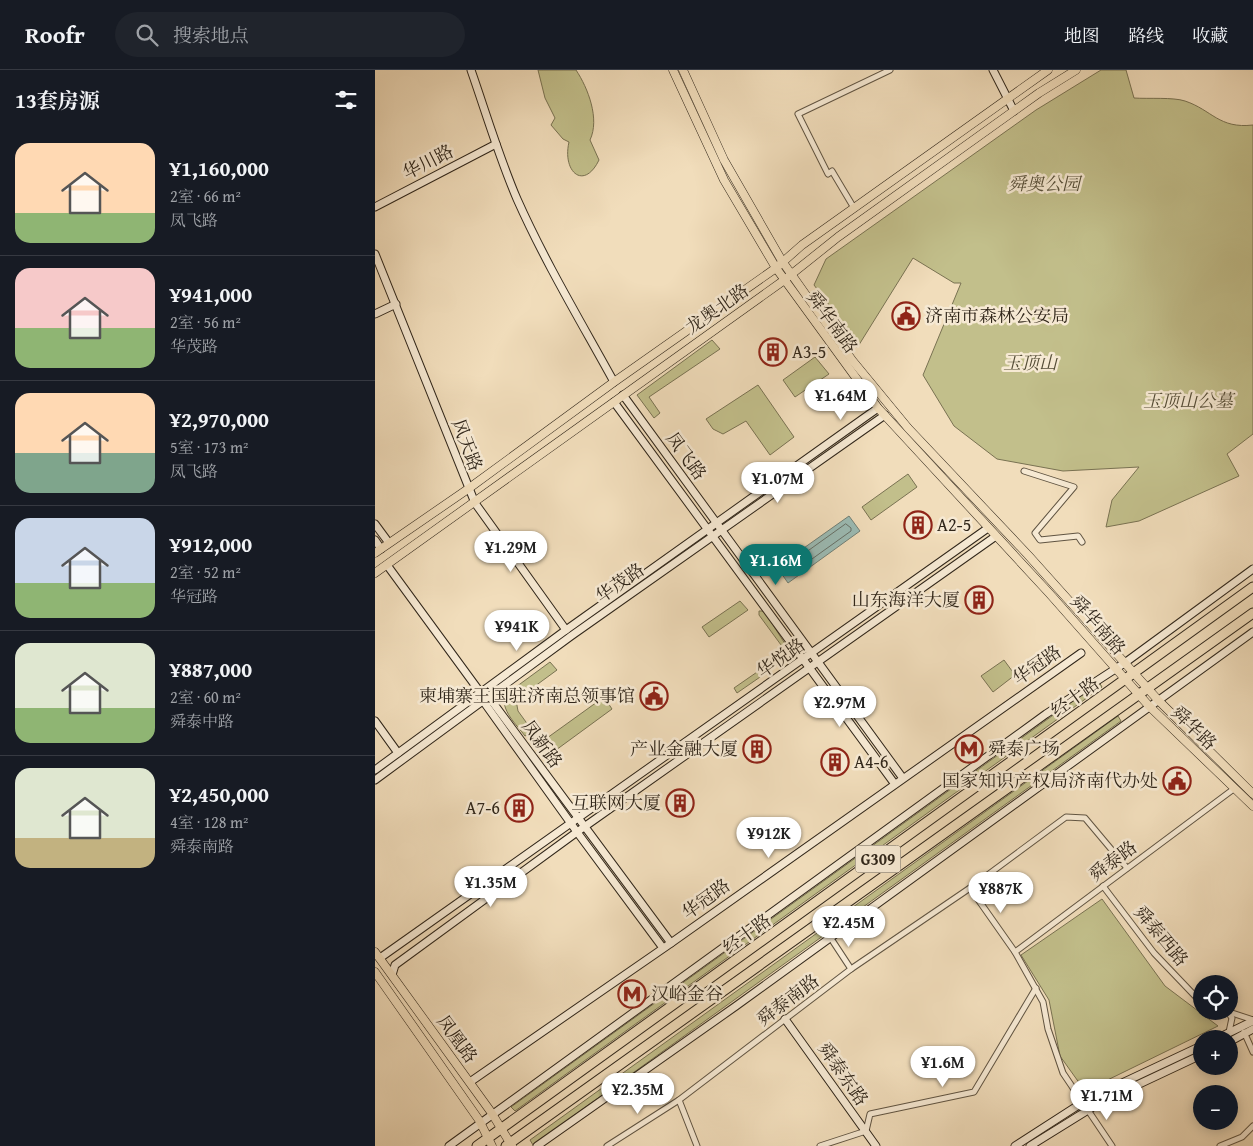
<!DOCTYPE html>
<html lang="zh">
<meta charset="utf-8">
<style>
body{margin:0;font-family:"Gentium Book Plus","Noto Serif SC",serif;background:#20242c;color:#f1f3f6;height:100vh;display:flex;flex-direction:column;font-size:19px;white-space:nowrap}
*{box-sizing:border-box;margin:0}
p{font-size:16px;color:#9ea1a6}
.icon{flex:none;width:28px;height:28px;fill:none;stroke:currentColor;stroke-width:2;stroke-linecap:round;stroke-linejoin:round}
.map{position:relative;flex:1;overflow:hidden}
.details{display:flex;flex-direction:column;background:#171b24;width:375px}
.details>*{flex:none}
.tools{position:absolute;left:818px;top:905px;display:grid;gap:10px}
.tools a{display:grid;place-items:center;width:45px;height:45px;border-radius:50%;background:#171b24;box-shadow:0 2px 12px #0003;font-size:25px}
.price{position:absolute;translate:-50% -42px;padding:0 11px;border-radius:18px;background:#fff;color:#222;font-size:16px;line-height:32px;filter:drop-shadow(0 1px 2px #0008)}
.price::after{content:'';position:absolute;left:50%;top:30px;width:15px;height:11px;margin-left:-8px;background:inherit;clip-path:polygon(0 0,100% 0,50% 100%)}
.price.active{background:#0f766e;color:#fff}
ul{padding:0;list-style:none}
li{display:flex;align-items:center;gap:15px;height:125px;padding:0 15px}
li+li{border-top:1px solid #363941}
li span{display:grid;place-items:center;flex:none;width:140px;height:100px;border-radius:15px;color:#555}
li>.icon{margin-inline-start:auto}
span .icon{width:60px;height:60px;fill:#fffc;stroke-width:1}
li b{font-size:21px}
h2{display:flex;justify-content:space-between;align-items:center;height:60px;padding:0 15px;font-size:21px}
header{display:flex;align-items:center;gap:30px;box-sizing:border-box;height:70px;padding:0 25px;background:#171b24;border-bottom:1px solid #363941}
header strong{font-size:24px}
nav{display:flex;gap:28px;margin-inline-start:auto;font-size:18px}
.search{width:350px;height:45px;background:#20242c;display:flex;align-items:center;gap:12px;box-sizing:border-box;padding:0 18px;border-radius:28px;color:#9ea1a6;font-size:19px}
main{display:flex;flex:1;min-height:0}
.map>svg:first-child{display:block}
.green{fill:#c2bf8b;stroke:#797252}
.water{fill:#9bbbb4;stroke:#707f76}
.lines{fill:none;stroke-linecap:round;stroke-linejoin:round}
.shore{stroke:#667067;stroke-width:1}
.street-casing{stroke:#605442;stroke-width:7}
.secondary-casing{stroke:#30261a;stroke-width:9}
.primary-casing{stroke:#30261a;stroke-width:9}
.highway-casing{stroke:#30261a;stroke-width:11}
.street{stroke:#f6e9d3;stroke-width:5}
.secondary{stroke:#f6e9d3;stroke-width:7}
.primary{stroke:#f1ddbb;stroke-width:8}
.highway{stroke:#f1ddbb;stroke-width:9}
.labels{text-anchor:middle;stroke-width:5;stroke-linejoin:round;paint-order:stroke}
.shield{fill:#f6e9d3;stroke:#6b6052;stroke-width:1}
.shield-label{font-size:16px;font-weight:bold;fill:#30261a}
.street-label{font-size:18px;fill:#30261a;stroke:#f6e9d3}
.park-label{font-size:18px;font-style:italic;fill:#544c36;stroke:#f6e9d3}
.poi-label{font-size:18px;fill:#30261a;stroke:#f6e9d3;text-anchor:start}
</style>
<header>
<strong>Roofr</strong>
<div class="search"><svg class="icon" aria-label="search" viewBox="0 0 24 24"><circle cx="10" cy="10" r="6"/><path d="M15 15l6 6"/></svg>搜索地点</div>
<nav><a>地图</a><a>路线</a><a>收藏</a></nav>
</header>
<main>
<section class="details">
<h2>13套房源<svg class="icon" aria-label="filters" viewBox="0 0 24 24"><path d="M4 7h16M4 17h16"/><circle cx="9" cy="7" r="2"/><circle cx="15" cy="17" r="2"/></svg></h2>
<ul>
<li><span style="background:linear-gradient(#ffd9b3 70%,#8fb573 0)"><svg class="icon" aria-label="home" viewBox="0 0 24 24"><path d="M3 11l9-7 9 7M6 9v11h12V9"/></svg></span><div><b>¥1,160,000</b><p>2室 · 66 m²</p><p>凤飞路</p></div></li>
<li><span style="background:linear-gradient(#f6c9c9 60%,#8fb573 0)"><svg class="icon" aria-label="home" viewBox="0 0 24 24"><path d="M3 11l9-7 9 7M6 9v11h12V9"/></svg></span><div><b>¥941,000</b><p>2室 · 56 m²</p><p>华茂路</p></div></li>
<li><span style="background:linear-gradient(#ffd9b3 60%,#7fa58c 0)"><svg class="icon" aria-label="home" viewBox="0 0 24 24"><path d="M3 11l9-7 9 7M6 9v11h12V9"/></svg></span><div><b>¥2,970,000</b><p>5室 · 173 m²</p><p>凤飞路</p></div></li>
<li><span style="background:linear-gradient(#c9d6e8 65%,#8fb573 0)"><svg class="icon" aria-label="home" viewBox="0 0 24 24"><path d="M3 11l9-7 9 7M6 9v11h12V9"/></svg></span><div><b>¥912,000</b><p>2室 · 52 m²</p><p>华冠路</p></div></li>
<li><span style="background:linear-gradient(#dfe7d0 65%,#8fb573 0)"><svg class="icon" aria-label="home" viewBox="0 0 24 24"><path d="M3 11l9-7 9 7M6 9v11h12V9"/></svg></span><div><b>¥887,000</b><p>2室 · 60 m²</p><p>舜泰中路</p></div></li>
<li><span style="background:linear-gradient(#dfe7d0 70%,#c2b280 0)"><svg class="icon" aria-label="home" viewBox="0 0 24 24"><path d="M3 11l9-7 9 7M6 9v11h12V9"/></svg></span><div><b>¥2,450,000</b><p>4室 · 128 m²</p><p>舜泰南路</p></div></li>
</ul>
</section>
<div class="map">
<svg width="878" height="1076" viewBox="0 0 878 1076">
<rect width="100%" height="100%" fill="#f1ddbb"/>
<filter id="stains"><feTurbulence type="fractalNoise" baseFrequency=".004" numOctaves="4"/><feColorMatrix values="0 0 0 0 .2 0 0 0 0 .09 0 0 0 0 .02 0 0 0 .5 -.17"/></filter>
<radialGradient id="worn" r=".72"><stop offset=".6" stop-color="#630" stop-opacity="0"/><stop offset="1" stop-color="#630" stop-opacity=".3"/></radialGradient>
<g class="green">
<path d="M 163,0 L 201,0 C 213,18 225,49 215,70 L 224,90 C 209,121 187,102 194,72 L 188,69 L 176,55 L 180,48 L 170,28 Z"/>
<path d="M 726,0 L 751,0 L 759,28 C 773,29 798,27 810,31 C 837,40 844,59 878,55 L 878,364 L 852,384 L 864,406 L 764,451 L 731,457 L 737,430 L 764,397 L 688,401 L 622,389 L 579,356 L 548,305 L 586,213 L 579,213 L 538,188 L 482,278 L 464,248 L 439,215 L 451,189 L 661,40 Z"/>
<polygon points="337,270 345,279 274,327 285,343 279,348 262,325"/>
<polygon points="440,287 454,304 420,327 408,310"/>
<polygon points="383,315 419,367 395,385 371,351 348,364 338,359 331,349"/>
<polygon points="533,404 542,417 496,450 487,437"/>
<polygon points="365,531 373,540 334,567 327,557"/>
<polygon points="384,541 389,541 414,580 409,579 384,545"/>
<polygon points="411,582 414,587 362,623 359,618"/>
<polygon points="629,590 640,605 618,622 606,606"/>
<path d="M 175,592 L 182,600 L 141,630 L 143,641 L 164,670 L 154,664 L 150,666 C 142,655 125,640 130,625 Z"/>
<polygon points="724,612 727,617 140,1041 136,1037"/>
<polygon points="229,627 237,639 181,680 172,668"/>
<polygon points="743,646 746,651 158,1075 155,1070"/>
<polygon points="727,829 790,916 843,956 710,1021 685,986 674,930 646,885"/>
</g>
<polygon class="water" points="474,446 485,461 413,513 402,497"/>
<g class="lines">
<polygon class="shore" points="471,454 476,458 476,461 416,504 413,504 411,497"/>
<g class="street-casing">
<g id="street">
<polyline points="479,138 457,101 453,104 423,44 515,0"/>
<polyline points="649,401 699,417 660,463 665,470 703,466 707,472"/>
<polyline points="728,816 779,883 821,927 826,929"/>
<polyline points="595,818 640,882"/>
<polyline points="455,867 476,899"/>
<polyline points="851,941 878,950"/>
<polyline points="853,942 857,948 854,962"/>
<polyline points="869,962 878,982"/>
<polyline points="304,1030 322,1076"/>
<polyline points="232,1076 304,1030 476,899 595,818 691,747 710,748 752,798"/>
<polyline points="445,1076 491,1061 495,1044 599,1022 661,918"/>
<polyline points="737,1076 688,1003 673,959 668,932 640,882 860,718"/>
<polyline points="845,1076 867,1067 878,1056"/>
</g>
</g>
<g class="secondary-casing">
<g id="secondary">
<path d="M 96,0 C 111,43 124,87 142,129 C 170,192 206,252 239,312"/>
<polyline points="618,0 639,41"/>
<polyline points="0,137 121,74"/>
<polyline points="0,184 100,433 191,560"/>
<polyline points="0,244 21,234"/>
<polyline points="248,325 527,707"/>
<polyline points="239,332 519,713"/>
<polyline points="0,454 14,473"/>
<polyline points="0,470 6,479"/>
<polyline points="12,495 105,622 113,626 296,873"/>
<polyline points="106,628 202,762 288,878"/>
<polyline points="0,651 23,683"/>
<polyline points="0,700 191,560 503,338"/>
<polyline points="0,710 196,566 510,345"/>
<polyline points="5,888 613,458"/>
<polyline points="17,905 20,895 202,762 621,466"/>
<polyline points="410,949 501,1076"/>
<polyline points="841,969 878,951"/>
<polyline points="854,972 878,959"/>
<polyline points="95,1012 296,873 706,583"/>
<polyline points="74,1076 671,644 751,592 878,499"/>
<polyline points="162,1076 361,936 878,562"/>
<polyline points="640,1076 713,1029 826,976"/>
<polyline points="655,1076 726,1032 826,985"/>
</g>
</g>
<g class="primary-casing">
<g id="primary">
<polyline points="298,0 349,110 401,198 503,338 674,523 774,636 878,736"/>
<polyline points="308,0 349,90 407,191 477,290 533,358 653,485 783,630 878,724"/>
<polyline points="0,483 93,419 239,312 401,198 427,175 673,0"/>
<polyline points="0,503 408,211 463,167 664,23 701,0"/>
<polyline points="0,882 116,1042 137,1076"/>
<polyline points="0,902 104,1050 117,1076"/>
</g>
</g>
<g class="highway-casing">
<g id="highway">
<polyline points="102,1076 878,517"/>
<polyline points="131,1076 878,543"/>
</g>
</g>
<use href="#street" class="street"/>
<use href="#secondary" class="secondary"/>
<use href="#primary" class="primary"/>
<use href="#highway" class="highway"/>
</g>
<defs>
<g id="civic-ring" transform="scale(1.4375)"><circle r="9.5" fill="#f6e9d3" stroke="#8f2418" stroke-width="1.5"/><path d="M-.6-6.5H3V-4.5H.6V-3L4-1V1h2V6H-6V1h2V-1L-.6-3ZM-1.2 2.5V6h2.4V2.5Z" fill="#8f2418"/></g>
<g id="building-ring" transform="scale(1.4375)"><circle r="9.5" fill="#f6e9d3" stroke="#8f2418" stroke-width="1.5"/><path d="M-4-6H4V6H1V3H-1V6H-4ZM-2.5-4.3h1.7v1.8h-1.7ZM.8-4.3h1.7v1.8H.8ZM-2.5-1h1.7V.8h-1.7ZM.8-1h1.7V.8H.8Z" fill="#8f2418"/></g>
<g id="metro-ring" transform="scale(1.4375)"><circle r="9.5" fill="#f6e9d3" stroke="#8f2418" stroke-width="1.5"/><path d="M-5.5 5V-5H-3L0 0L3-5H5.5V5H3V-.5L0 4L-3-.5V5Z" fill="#8f2418"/></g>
</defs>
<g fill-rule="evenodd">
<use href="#civic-ring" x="531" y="246"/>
<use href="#building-ring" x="398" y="282"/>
<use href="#building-ring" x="543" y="455"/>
<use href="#building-ring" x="604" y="530"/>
<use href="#civic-ring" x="279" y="626"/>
<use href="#building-ring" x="382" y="679"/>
<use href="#metro-ring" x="594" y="679"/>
<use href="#building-ring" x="460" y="692"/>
<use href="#civic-ring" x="802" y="711"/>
<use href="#building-ring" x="305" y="733"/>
<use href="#building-ring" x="144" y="738"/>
<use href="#metro-ring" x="257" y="924"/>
</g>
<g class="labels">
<rect class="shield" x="480.5" y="775.5" width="45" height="27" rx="4"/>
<g class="shield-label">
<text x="503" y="795">G309</text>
</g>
<g class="street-label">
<text transform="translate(53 92) rotate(-27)" y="6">华川路</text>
<text transform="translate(342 239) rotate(-35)" y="6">龙奥北路</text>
<text transform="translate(457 252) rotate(54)" y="6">舜华南路</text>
<text transform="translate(92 375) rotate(69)" y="6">风天路</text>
<text transform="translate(311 386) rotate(54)" y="6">凤飞路</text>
<text transform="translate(245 513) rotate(-35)" y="6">华茂路</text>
<text transform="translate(723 555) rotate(49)" y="6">舜华南路</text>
<text transform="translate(406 588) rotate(-35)" y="6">华悦路</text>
<text transform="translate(662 595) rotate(-35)" y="6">华冠路</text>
<text transform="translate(700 627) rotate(-36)" y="6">经十路</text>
<text transform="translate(819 658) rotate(44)" y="6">舜华路</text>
<text transform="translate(167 674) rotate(54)" y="6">凤新路</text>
<text transform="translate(738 791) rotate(-37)" y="6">舜泰路</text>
<text transform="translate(331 829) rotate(-36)" y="6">华冠路</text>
<text transform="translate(372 864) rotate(-36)" y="6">经十路</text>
<text transform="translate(786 866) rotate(50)" y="6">舜泰西路</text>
<text transform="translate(413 930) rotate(-37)" y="6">舜泰南路</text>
<text transform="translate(82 969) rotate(54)" y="6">凤凰路</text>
<text transform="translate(468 1004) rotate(55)" y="6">舜泰东路</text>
</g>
<g class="park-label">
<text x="669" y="120">舜奥公园</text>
<text x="655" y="299">玉顶山</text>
<text x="813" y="337">玉顶山公墓</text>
</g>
<g class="poi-label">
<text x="550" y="252">济南市森林公安局</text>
<text x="417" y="288">A3-5</text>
<text x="562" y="461">A2-5</text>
<text x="585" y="536" text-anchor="end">山东海洋大厦</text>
<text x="260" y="632" text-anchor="end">柬埔寨王国驻济南总领事馆</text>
<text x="363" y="685" text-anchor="end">产业金融大厦</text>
<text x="613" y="685">舜泰广场</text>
<text x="479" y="698">A4-6</text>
<text x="783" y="717" text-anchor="end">国家知识产权局济南代办处</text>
<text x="286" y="739" text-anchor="end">互联网大厦</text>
<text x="125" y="744" text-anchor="end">A7-6</text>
<text x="276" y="930">汉峪金谷</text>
</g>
</g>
<rect width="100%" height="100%" filter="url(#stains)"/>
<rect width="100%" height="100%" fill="url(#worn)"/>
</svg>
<div class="tools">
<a><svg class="icon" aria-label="locate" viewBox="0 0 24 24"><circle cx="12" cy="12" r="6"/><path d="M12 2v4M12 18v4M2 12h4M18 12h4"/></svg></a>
<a>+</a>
<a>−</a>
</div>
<b class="price" style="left:466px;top:351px">¥1.64M</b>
<b class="price" style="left:403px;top:434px">¥1.07M</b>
<b class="price" style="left:136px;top:503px">¥1.29M</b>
<b class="price active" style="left:401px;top:516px">¥1.16M</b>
<b class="price" style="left:142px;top:582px">¥941K</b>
<b class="price" style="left:465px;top:658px">¥2.97M</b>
<b class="price" style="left:394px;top:789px">¥912K</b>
<b class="price" style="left:116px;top:838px">¥1.35M</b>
<b class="price" style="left:626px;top:844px">¥887K</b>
<b class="price" style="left:474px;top:878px">¥2.45M</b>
<b class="price" style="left:568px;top:1018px">¥1.6M</b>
<b class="price" style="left:263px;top:1045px">¥2.35M</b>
<b class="price" style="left:732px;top:1051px">¥1.71M</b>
</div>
</main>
